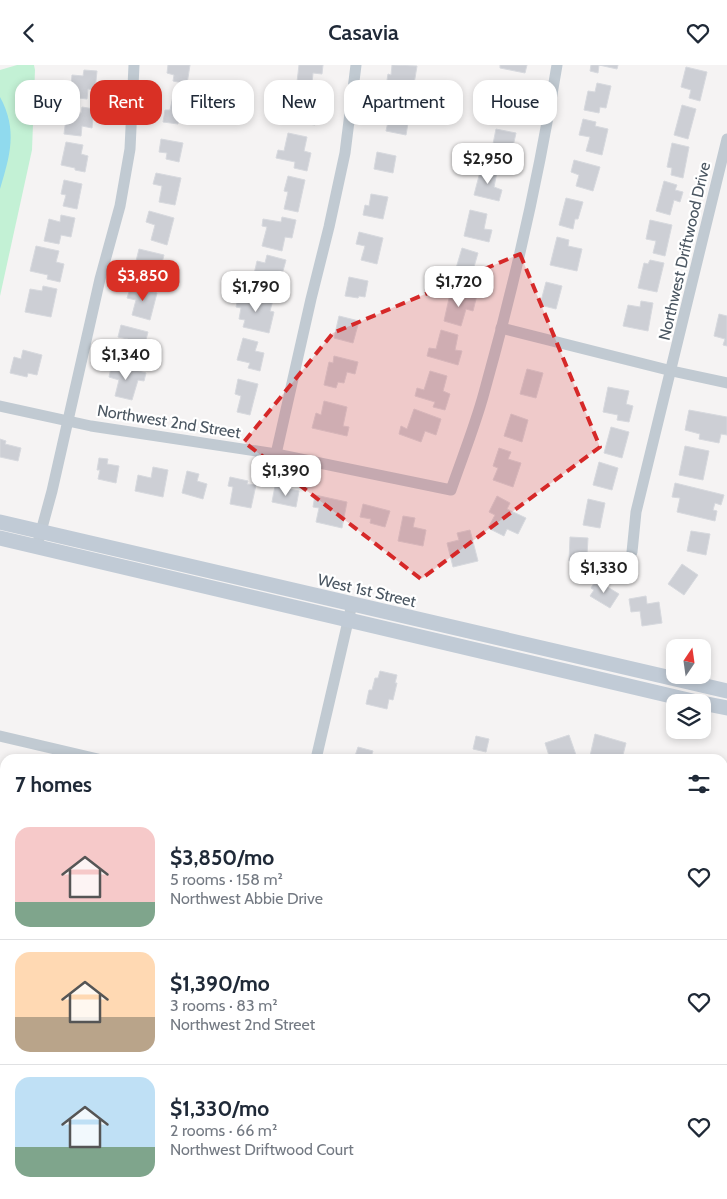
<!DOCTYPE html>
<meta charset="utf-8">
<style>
body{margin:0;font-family:Cabin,sans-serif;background:#f2f2f3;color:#1f2937;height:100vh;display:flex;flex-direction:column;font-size:19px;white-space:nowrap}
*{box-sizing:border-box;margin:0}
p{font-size:16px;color:#747a83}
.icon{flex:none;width:28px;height:28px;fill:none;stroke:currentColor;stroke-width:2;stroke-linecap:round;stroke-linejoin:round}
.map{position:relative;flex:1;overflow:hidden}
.panel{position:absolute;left:0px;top:689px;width:728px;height:446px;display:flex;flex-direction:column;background:#fff;border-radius:15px 15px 0 0;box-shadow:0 2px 8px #0003}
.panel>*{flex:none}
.hud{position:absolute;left:15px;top:15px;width:698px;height:45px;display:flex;gap:10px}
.needle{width:32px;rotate:13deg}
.buttons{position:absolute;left:666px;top:574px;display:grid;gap:10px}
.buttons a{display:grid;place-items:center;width:45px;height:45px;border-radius:10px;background:#fff;box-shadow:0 2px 8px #0003;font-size:25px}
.price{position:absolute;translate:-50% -42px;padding:0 11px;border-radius:10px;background:#fff;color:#222;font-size:16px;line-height:32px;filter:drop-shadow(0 1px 2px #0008)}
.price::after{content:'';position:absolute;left:50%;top:30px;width:15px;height:11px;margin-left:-8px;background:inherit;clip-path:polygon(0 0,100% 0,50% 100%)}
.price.selected{background:#d93025;color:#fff}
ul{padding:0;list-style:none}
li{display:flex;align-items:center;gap:15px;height:125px;padding:0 15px}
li+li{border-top:1px solid #e0e1e3}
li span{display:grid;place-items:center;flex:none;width:140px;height:100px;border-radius:15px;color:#555}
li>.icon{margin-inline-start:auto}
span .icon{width:60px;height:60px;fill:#fffc;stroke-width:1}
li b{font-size:21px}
h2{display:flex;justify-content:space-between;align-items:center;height:60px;padding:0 15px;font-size:21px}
.chip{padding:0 18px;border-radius:15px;background:#fff;box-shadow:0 2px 8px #0003;font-size:18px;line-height:45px}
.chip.selected{background:#d93025;color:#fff}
header{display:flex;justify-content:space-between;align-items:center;height:65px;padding:0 15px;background:#fff;font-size:22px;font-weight:600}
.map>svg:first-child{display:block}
.green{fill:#c3f1d5}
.water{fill:#90daee}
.building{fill:#cdcfd5;stroke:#d7d9de}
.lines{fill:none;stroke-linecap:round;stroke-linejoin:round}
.street{stroke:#c1cad2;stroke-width:11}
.secondary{stroke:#c1cbd6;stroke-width:15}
.marked{fill:#d62828;fill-opacity:0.2;stroke:#d62828;stroke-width:4;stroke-dasharray:10 6;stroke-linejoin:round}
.labels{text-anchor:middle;stroke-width:4.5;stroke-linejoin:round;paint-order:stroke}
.street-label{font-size:16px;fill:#4a5661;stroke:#fff}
</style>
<header><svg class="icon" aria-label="back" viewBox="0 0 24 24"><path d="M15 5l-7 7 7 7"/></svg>Casavia<svg class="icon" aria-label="heart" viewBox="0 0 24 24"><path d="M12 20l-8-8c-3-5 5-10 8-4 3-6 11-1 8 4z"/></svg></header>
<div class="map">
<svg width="727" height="1134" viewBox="0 0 727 1134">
<rect width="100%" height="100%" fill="#f5f3f3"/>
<polygon class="green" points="17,0 34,0 35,5 32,85 0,231 0,5"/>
<path class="water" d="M 0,32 C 18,65 10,91 0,124 Z"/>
<g class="building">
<polygon points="168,0 190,0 187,19 173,16 174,10 167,8"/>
<polygon points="299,0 323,0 322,9 313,8 312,18 297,17"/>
<polygon points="392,0 417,1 413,25 400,23 399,30 385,28 388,9 391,10"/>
<polygon points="500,0 527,0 525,8 500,3"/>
<polygon points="591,0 618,0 617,4 599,0 598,8 590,6"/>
<polygon points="686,2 707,7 700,36 689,33 691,25 681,22"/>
<polygon points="84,5 97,6 95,25 88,24 87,34 70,32 72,10 83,11"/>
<polygon points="597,18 611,21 606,43 600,42 599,48 584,45 588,26 595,27"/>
<polygon points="495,21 514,24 511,40 520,42 518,52 486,46 488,37 492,38"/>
<polygon points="301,29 320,33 315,60 302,58 303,50 297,49"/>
<polygon points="173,31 193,35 189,56 179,54 178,59 163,57 165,45 170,45"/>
<polygon points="682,40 696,44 688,74 674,70"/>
<polygon points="383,41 410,46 406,70 386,66 388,57 381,55"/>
<polygon points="82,42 94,44 92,63 82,61 81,71 64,69 67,46 81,48"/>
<polygon points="583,54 596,57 595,61 608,64 602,90 586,86 590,72 579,70"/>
<polygon points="496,64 516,68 510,95 496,92 498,80 493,79"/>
<polygon points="288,68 307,72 304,86 311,88 307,106 294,103 295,97 276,93 278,85 284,86"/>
<polygon points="161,74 183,78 179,97 166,94 167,88 159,87"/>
<polygon points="66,77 83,80 81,89 88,91 85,107 75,105 75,103 61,100"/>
<polygon points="672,78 689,82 683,113 671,110 672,103 667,102"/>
<polygon points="377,87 396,91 393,108 374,104"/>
<polygon points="574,95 600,102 593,126 576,121 579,110 571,107"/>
<polygon points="481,103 497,107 494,122 502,125 499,136 474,130"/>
<polygon points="156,108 181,113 175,140 159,137 162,121 153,119"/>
<polygon points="288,111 305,115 298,147 284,144 288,127 284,126"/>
<polygon points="64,115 82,119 77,144 63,141 66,130 61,129"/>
<polygon points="664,116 677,120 675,125 683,127 680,137 674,135 670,150 656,146"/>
<polygon points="371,129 388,132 383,154 363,150 365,140 369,141"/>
<polygon points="566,133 583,137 578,154 575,154 573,164 559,160"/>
<polygon points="470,145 487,149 484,164 492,165 489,177 464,171"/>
<polygon points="149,146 174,153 167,180 151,175 155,160 146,157"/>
<polygon points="61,150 75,153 71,172 61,170 59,179 44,176 49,154 60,157"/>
<polygon points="282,152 296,155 292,173 285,172 282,186 262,181 267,162 262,161 263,154 281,157"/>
<polygon points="650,155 672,160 665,191 653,188 656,176 646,174"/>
<polygon points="359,167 383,173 377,199 361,195 365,181 356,179"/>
<polygon points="557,172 569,175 568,181 582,184 577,206 550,200"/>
<polygon points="36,181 59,186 56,197 64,199 60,217 47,214 48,210 30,206"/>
<polygon points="462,183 478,188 474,202 483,204 479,220 467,217 468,214 454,210"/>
<polygon points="139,184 164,190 157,217 141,213 145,198 136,196"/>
<polygon points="267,190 286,195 277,228 251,222 257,196 265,198"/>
<polygon points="650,195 664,198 657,227 638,223 644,198 648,199"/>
<polygon points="349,212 368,216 365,232 359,231 358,233 345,231"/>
<polygon points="546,217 562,221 556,244 540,240"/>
<polygon points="43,221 57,224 51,252 25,247 30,224 42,226"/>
<polygon points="131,221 157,228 150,255 132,250 136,235 127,233"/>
<polygon points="464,227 477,230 473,246 466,244 461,261 444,256 450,229 462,232"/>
<polygon points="245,228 273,235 270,246 274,247 269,268 243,262 245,255 239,254 241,243 236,242 238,233 243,234"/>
<polygon points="641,236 653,238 648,266 623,261 628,240 640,242"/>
<polygon points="719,249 727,251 727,281 723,280 725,274 714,271"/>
<polygon points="339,251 359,256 353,278 334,273"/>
<polygon points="121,260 148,267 141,294 124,289 128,274 118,272"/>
<polygon points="441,265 458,270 455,285 462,286 458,300 427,291 429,283 436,284"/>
<polygon points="243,273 258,277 255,286 264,288 260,306 248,303 250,298 237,295"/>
<polygon points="23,285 42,290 37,310 28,308 27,312 10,308 14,292 21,294"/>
<polygon points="334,291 358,297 355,309 347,307 344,318 338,317 336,323 324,320 329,297 333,298"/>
<polygon points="112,299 146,308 144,316 138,315 132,335 115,331 119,315 109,312"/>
<polygon points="527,304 543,308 536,333 520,329"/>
<polygon points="430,306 447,311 443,326 450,329 445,345 433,342 435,337 415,331 417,323 424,325"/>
<polygon points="238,314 258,319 250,350 237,347 241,331 235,329"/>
<polygon points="608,322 629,326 626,339 633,341 629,357 617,355 618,350 603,347"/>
<polygon points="324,336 347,342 343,361 349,362 347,371 312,363 316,348 321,350"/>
<polygon points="414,344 441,354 436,370 425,366 421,377 399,369 401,361 407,364"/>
<polygon points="689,345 727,352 727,370 721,369 719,378 699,374 700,369 685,365"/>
<polygon points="511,349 528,355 522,377 504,371"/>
<polygon points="611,362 629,367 622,393 604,388"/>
<polygon points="0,374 6,376 5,379 21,383 18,396 0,392"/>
<polygon points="685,381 709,386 703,415 679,410"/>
<polygon points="499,383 511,387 508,394 521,398 513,422 493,415 498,403 493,401"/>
<polygon points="99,393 108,394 107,399 119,401 116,418 98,414 100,405 97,405"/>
<polygon points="599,397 618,403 612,425 593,420"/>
<polygon points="153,402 168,405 163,432 135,426 138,410 151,413"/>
<polygon points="187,406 199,409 197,416 207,419 203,434 182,428"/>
<polygon points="230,412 248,416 247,419 256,420 251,443 230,439 233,422 228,421"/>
<polygon points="675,418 724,430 721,440 715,438 713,445 717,446 715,456 677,447 680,433 672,432"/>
<polygon points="275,421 299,426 296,442 272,437"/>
<polygon points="315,430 347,437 342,463 316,457 319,443 313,442"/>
<polygon points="497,431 510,438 507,444 526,453 518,469 507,464 504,471 488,463 495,450 489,447"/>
<polygon points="588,434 605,438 600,463 583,460"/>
<polygon points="363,439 390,446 385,462 370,458 371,454 360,452"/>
<polygon points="403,451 415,453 413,462 426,465 423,481 398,476"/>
<polygon points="470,465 478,496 453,502 447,478 459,475 457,468"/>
<polygon points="691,466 710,469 706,490 687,486"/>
<polygon points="570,472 588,473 587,490 591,490 590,502 574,502 574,496 569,496"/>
<polygon points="682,499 698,510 684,530 668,519"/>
<polygon points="596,515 619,529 610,543 590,531 594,525 591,523"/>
<polygon points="646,531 647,539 659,537 662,558 642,561 640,546 631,547 629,534"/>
<polygon points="380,606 397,610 395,618 397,618 393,635 389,634 387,644 366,639 369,625 372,625 375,613 378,613"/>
<polygon points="595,669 626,678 622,694 601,694 590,691"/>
<polygon points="569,670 576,690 565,694 550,694 545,678"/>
<polygon points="476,671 489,674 486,687 473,684"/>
<polygon points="358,682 373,686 371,692 376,694 354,694"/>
<polygon points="727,716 727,734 722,733 722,718 726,719"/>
<polygon points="727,919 727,943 722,939 722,924"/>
<polygon points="269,1130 294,1130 293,1134 272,1134 273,1131"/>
</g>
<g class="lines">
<g class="street">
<polyline points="501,263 672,306 727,318"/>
<path d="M 0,341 L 91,361 L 276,389 L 451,425 C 462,393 475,361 484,328 C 514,221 539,111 557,0"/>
<polyline points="276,389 311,234 329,162 345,88 356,0"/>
<polyline points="37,481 52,426 100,214 120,141 130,84 134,0"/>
<polyline points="632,487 636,447 727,74"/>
<polyline points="0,671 98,694"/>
<polyline points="316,694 352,539"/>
<polyline points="722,766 727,766"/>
<polyline points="722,860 727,845"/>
<polyline points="722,1093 727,1090"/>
<polyline points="484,1130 484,1134"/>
<polyline points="213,1134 214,1130"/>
<polyline points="662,1134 667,1130"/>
</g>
<g class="secondary">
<polyline points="0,457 727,626"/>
<polyline points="0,473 701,638"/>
<polyline points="702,638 727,643"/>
</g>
</g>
<path class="marked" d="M 520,189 L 600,382 L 421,514 L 244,377 L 333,268 Z"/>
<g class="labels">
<g class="street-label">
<text transform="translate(684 186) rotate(-77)" y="6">Northwest Driftwood Drive</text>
<text transform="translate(169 356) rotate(9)" y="6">Northwest 2nd Street</text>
<text transform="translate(367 525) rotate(13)" y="6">West 1st Street</text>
</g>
</g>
</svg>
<div class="buttons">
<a><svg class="needle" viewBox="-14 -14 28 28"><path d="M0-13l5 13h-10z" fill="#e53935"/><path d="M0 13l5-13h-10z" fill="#747a83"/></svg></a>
<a><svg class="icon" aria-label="layers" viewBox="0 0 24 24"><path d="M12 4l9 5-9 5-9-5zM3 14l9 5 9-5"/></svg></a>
</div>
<b class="price" style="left:488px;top:120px">$2,950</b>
<b class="price selected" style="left:143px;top:237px">$3,850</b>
<b class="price" style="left:459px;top:243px">$1,720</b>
<b class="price" style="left:256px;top:248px">$1,790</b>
<b class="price" style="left:126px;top:316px">$1,340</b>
<b class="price" style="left:286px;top:432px">$1,390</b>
<b class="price" style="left:604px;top:529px">$1,330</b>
<div class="hud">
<a class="chip">Buy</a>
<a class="chip selected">Rent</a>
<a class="chip">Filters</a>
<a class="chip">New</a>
<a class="chip">Apartment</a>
<a class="chip">House</a>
</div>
<section class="panel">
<h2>7 homes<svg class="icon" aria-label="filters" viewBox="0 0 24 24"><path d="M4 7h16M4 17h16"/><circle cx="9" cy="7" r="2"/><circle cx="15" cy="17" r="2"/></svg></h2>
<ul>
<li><span style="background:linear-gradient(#f6c9c9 75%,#7fa58c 0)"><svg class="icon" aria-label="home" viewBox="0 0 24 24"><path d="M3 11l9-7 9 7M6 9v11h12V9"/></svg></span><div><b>$3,850/mo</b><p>5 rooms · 158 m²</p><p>Northwest Abbie Drive</p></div><svg class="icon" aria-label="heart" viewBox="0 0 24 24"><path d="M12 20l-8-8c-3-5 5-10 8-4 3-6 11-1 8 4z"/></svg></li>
<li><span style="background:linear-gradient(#ffd9b3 65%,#b9a48a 0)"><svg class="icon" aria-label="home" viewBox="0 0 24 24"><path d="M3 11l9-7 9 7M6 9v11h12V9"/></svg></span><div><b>$1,390/mo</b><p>3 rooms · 83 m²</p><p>Northwest 2nd Street</p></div><svg class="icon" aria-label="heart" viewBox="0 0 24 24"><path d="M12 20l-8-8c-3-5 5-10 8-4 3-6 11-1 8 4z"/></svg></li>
<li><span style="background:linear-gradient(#bfe0f5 70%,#7fa58c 0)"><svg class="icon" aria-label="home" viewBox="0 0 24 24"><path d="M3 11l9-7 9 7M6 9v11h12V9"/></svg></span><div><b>$1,330/mo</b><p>2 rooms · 66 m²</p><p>Northwest Driftwood Court</p></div><svg class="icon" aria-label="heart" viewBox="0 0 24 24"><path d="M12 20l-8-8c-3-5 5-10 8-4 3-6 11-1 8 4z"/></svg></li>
</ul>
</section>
</div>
